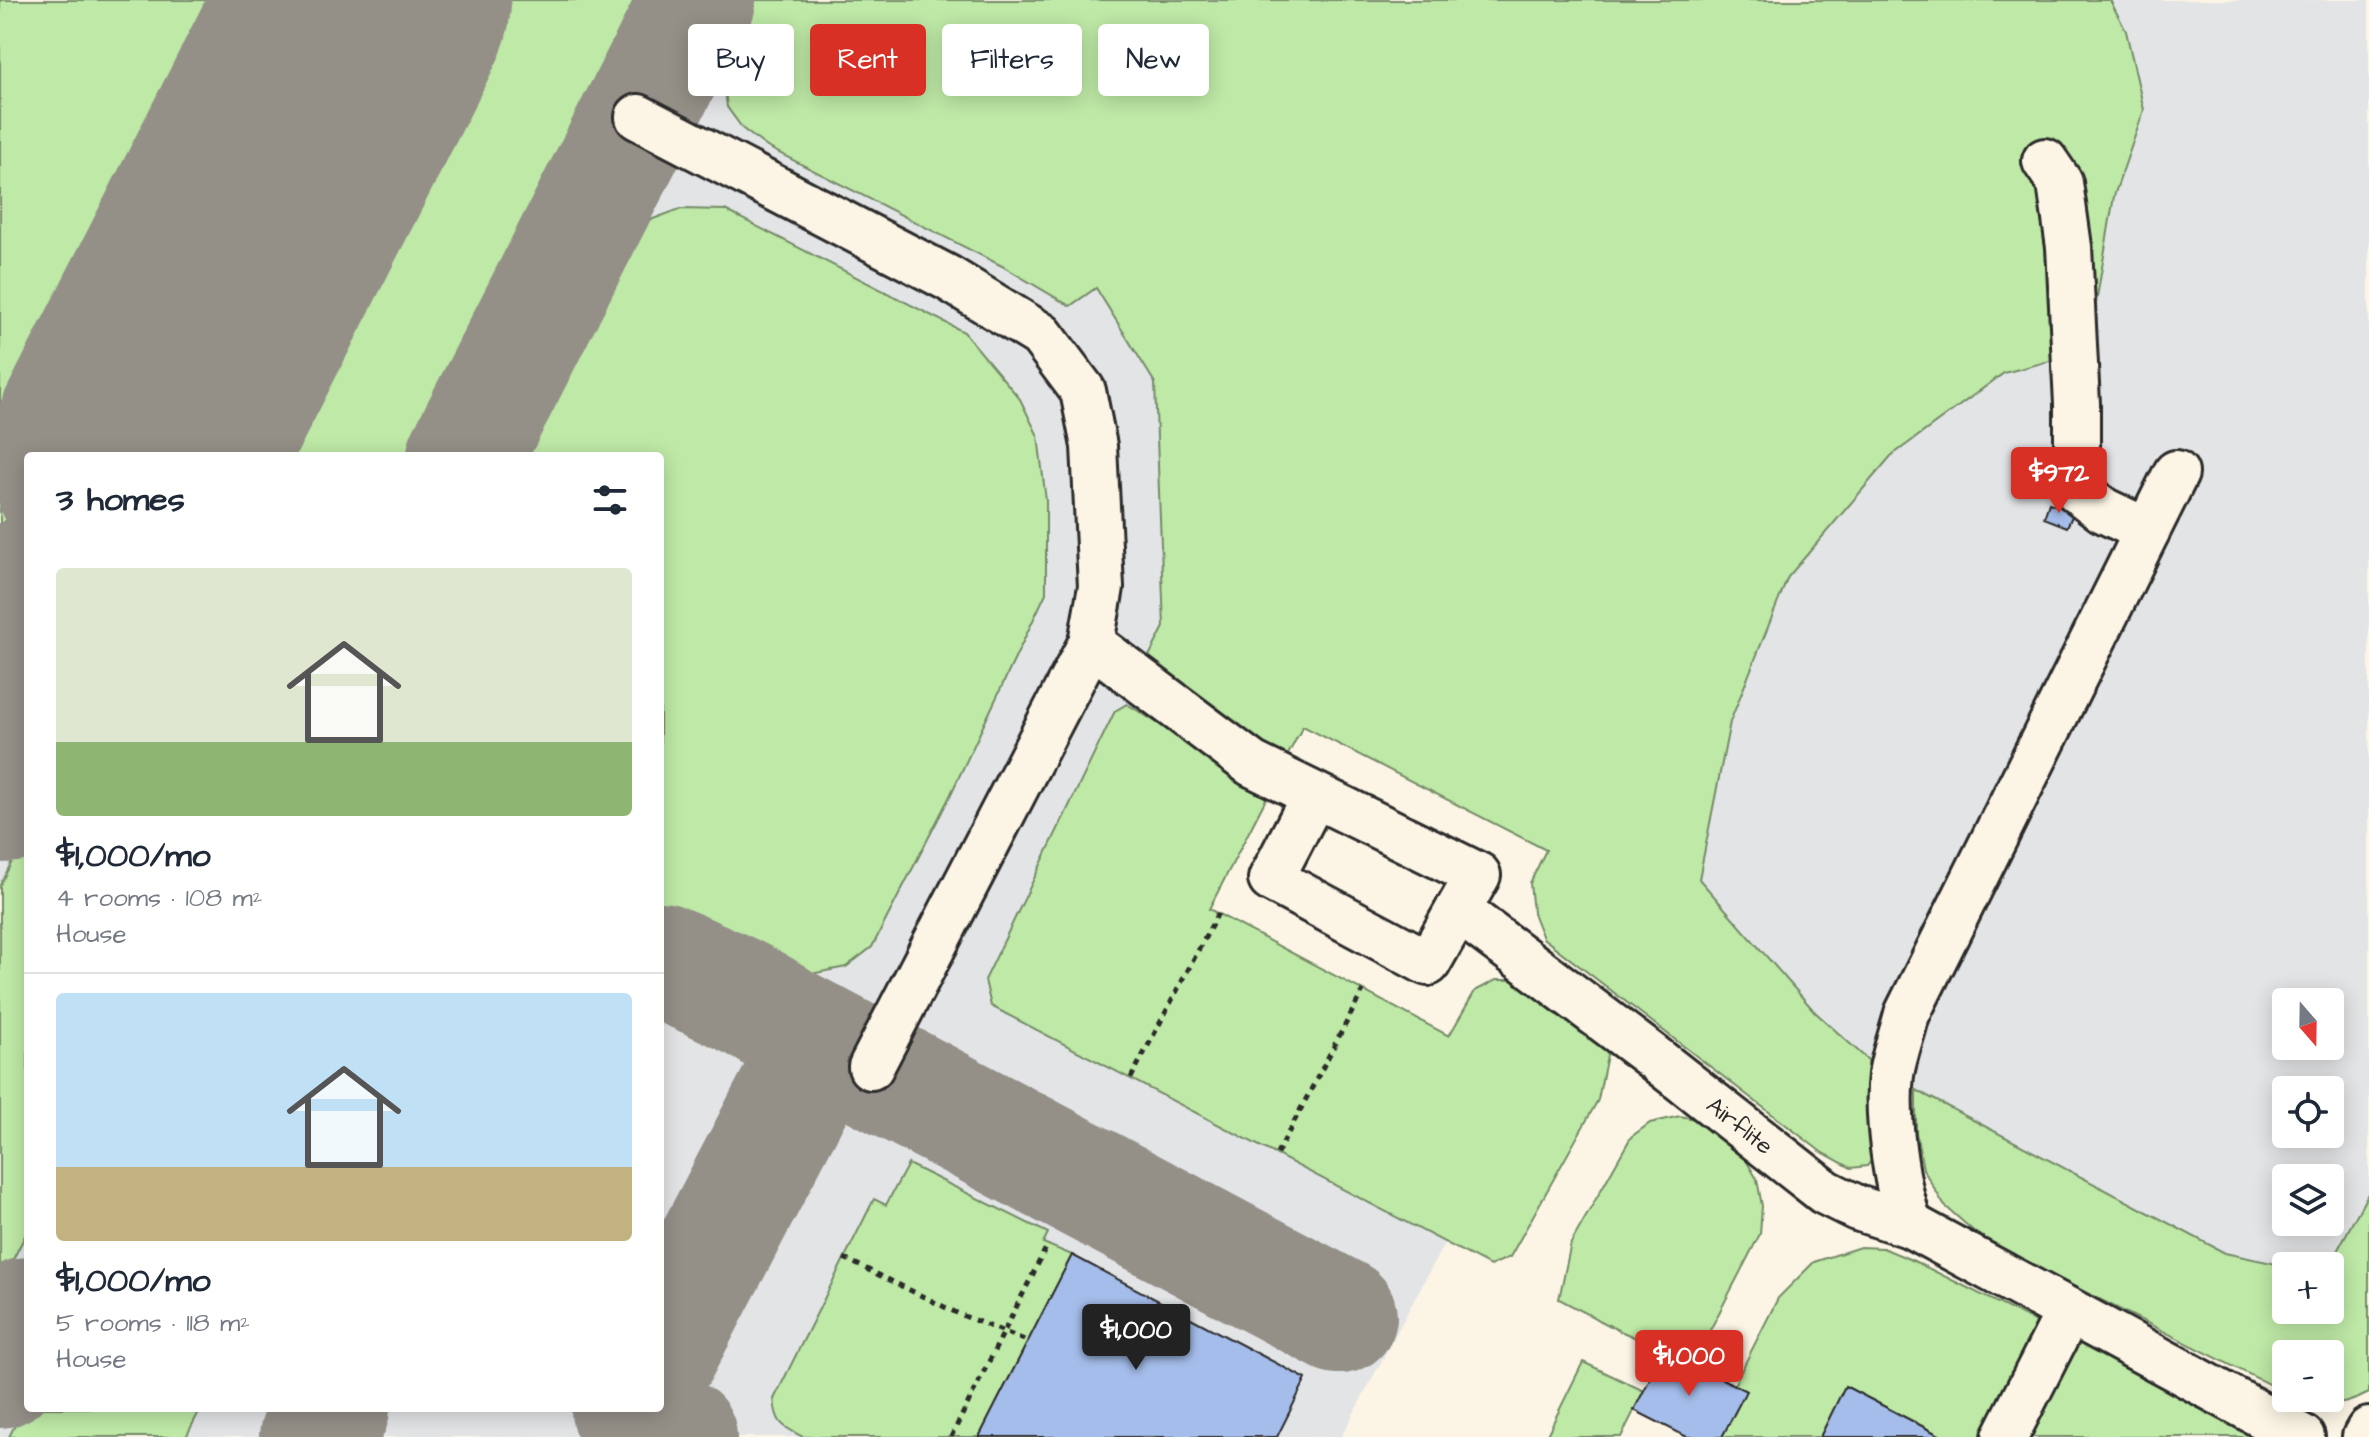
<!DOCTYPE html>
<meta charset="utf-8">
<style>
body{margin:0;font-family:"Architects Daughter",sans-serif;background:#f2f2f3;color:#1f2937;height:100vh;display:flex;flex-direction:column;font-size:30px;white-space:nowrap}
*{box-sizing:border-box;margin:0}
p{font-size:26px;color:#747a83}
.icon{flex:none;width:44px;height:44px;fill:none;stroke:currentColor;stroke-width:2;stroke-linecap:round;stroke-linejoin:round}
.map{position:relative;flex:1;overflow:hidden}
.details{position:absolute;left:24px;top:452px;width:640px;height:960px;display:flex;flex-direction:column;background:#fff;border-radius:8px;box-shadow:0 4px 20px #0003}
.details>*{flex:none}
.top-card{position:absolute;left:688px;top:24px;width:760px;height:72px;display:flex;gap:16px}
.needle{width:52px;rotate:160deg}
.buttons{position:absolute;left:2272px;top:988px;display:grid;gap:16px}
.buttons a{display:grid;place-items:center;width:72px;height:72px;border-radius:8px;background:#fff;box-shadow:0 4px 20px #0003;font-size:40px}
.price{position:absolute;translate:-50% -68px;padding:0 18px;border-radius:8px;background:#d93025;color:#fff;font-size:26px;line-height:52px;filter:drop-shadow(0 2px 4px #0008)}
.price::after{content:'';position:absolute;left:50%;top:48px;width:24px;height:18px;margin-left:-12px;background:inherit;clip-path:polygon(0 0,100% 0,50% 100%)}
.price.current{background:#222;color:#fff}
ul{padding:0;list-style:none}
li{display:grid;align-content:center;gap:16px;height:424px;padding:0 32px}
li+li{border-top:2px solid #e0e1e3}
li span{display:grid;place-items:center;height:248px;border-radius:8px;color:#555}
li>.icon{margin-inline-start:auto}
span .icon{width:144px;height:144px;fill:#fffc;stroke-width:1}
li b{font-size:34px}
h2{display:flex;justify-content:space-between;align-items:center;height:96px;padding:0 32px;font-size:34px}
.tag{padding:0 28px;border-radius:8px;background:#fff;box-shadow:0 4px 20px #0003;font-size:28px;line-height:72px}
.tag.current{background:#d93025;color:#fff}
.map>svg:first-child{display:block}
.built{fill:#e2e4e6;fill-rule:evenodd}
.green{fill:#bee9a6;stroke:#748a68;stroke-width:2}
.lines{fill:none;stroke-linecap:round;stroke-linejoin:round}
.taxiway{stroke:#949088;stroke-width:116}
.runway{stroke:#949088;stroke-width:288}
.building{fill:#a4bdea;stroke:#2b2b2b;stroke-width:2}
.minor-casing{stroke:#2b2b2b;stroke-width:50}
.path{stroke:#2b2b2b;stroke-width:5;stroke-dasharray:6 6;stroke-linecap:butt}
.minor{stroke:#fcf5e5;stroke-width:44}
.labels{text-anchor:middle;stroke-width:6;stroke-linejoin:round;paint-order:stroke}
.street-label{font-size:24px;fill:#2b2b2b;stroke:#fcf5e5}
</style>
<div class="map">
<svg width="2369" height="1437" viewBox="0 0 2369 1437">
<rect width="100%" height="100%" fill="#fcf5e5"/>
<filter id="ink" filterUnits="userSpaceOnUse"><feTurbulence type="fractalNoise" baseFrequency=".0125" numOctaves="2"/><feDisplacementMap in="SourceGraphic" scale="16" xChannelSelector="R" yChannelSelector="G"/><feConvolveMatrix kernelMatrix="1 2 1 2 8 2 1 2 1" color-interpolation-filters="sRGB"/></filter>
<g filter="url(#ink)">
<path class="built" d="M 0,0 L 2369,0 L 2369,1244 L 2330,1266 L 2286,1266 L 2286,1297 L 2220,1279 L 1891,1112 L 1547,850 L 1303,725 L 1100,1062 L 1445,1242 L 1341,1437 L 0,1437 ZM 28,456 L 660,456 L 660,1408 L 28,1408 ZM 2286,1002 L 2330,1002 L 2330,1046 L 2286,1046 ZM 2286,1090 L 2330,1090 L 2330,1134 L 2286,1134 ZM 2286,1178 L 2330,1178 L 2330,1222 L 2286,1222 Z"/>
<g class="green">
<polygon points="0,0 287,0 54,456 28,456 28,502 12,518 0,524"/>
<polygon points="450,0 655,0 422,456 218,456"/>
<polygon points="741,0 2110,0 2126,31 2144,110 2114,196 2088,351 2004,373 1891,456 1788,577 1730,722 1699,879 1815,1012 1868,1060 1878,1153 1867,1166 1851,1168 1820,1151 1543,938 1533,913 1530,883 1546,850 1303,726 1283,764 1245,742 1148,658 1164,627 1155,383 1096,288 1070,306 1002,266 767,147 743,129 727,107 721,57 722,37"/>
<polygon points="680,209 725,210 964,332 1020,399 1038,436 1046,501 1046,593 949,798 872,947 846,967 811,974 660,903 660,456 508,456 618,240 645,222"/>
<polygon points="1127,704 1269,793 1209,909 1449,1036 1475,991 1496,980 1515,980 1608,1050 1598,1100 1510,1257 1490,1266 991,1006 985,980 1115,711"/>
<polygon points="28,830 28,1230 0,1285 0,885"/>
<path d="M 1916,1090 L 2225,1253 L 2286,1266 L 2286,1310 L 2330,1310 L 2329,1266 L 2369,1192 L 2369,1393 C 2345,1406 2321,1410 2296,1398 L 2330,1398 L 2330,1354 L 2286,1354 L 2286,1393 L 1986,1242 L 1944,1205 L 1923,1169 L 1916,1133 Z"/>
<polygon points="1680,1116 1699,1120 1740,1150 1757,1179 1762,1206 1760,1234 1693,1363 1618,1330 1559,1299 1571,1243 1631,1137 1650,1123"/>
<path d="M 908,1164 L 1048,1233 L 1043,1243 L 1072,1255 L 979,1437 L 803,1437 C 782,1426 776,1424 774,1399 L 874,1199 L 886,1205 Z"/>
<polygon points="1860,1247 1883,1248 1914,1261 2040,1324 1990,1437 1943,1437 1845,1386 1820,1437 1722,1437 1746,1391 1734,1385 1778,1298 1814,1262"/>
<polygon points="2072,1336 2262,1437 2016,1437"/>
<polygon points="1583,1362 1644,1391 1621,1437 1546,1437"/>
<polygon points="28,1399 28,1408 201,1408 186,1437 9,1437"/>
</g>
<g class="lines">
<g class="taxiway">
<polyline points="465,456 698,0"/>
<polyline points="0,626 28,640"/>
<polyline points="0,751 28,727"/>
<path d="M 660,960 C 692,974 784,1010 800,1039 C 808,1055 802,1072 798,1088 L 660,1352"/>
<polyline points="782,1021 1339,1316"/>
<polyline points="0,1370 28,1315"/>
<polyline points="629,1411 679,1437"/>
<polyline points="317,1437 332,1408"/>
</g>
<g class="runway">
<polyline points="134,456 367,0"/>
<polyline points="0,719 28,664"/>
</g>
</g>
<g class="building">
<polygon points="2049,503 2074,512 2067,527 2044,518"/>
<polygon points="1072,1255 1306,1379 1277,1437 979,1437"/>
<polygon points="1665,1349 1746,1391 1722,1437 1687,1437 1634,1410"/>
<polygon points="1845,1386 1943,1437 1820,1437"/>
</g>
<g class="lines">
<g class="minor-casing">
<g id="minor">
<polyline points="638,117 948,278 1041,335 1083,391 1094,446 1101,587 1091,643"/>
<polyline points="2045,161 2060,183 2069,247 2077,404 2077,490 2103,510 2147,531"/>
<polyline points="1314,796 1271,879 1428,963 1458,910"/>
<path id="s1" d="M 871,1067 L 1091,643 L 1252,764 L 1478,875 L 1458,910 L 1648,1053 L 1825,1192 L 1857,1208 L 1910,1225 L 2302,1437"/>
<path d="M 1910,1225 C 1896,1187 1886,1115 1891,1075 C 1894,1055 1902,1034 1907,1014 L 2176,473"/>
<polyline points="2005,1437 2069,1311"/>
<polyline points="2365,1437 2369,1430"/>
</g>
</g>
<g class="path">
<polyline points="1131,1078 1218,913"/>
<polyline points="1277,1154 1363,991"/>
<polyline points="844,1258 959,1314 1027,1341"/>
<polyline points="951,1437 1048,1244"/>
</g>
<use href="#minor" class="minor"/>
</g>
</g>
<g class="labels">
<g class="street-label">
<text dy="8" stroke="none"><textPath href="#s1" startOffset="1326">Airflite</textPath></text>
</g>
</g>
</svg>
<div class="buttons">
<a><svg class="needle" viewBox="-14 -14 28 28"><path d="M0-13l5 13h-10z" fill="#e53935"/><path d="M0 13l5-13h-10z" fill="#747a83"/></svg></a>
<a><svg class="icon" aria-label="locate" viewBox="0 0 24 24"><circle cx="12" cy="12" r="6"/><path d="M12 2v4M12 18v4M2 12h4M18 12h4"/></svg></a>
<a><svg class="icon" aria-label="layers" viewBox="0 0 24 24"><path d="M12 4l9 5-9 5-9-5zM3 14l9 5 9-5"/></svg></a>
<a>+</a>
<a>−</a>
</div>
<b class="price" style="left:2059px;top:515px">$972</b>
<b class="price current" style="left:1136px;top:1372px">$1,000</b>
<b class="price" style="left:1689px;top:1398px">$1,000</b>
<div class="top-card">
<a class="tag">Buy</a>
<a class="tag current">Rent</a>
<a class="tag">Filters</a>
<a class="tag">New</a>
</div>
<section class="details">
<h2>3 homes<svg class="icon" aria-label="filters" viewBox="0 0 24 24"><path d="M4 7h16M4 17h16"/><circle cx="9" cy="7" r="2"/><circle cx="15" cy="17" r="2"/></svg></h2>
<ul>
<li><span style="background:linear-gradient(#dfe7d0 70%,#8fb573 0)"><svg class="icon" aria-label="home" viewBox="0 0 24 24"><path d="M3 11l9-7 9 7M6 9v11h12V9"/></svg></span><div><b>$1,000/mo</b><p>4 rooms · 108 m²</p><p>House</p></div></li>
<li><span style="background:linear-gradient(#bfe0f5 70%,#c2b280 0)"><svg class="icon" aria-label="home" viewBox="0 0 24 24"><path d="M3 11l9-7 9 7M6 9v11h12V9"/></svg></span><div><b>$1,000/mo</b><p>5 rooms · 118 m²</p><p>House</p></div></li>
</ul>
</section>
</div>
